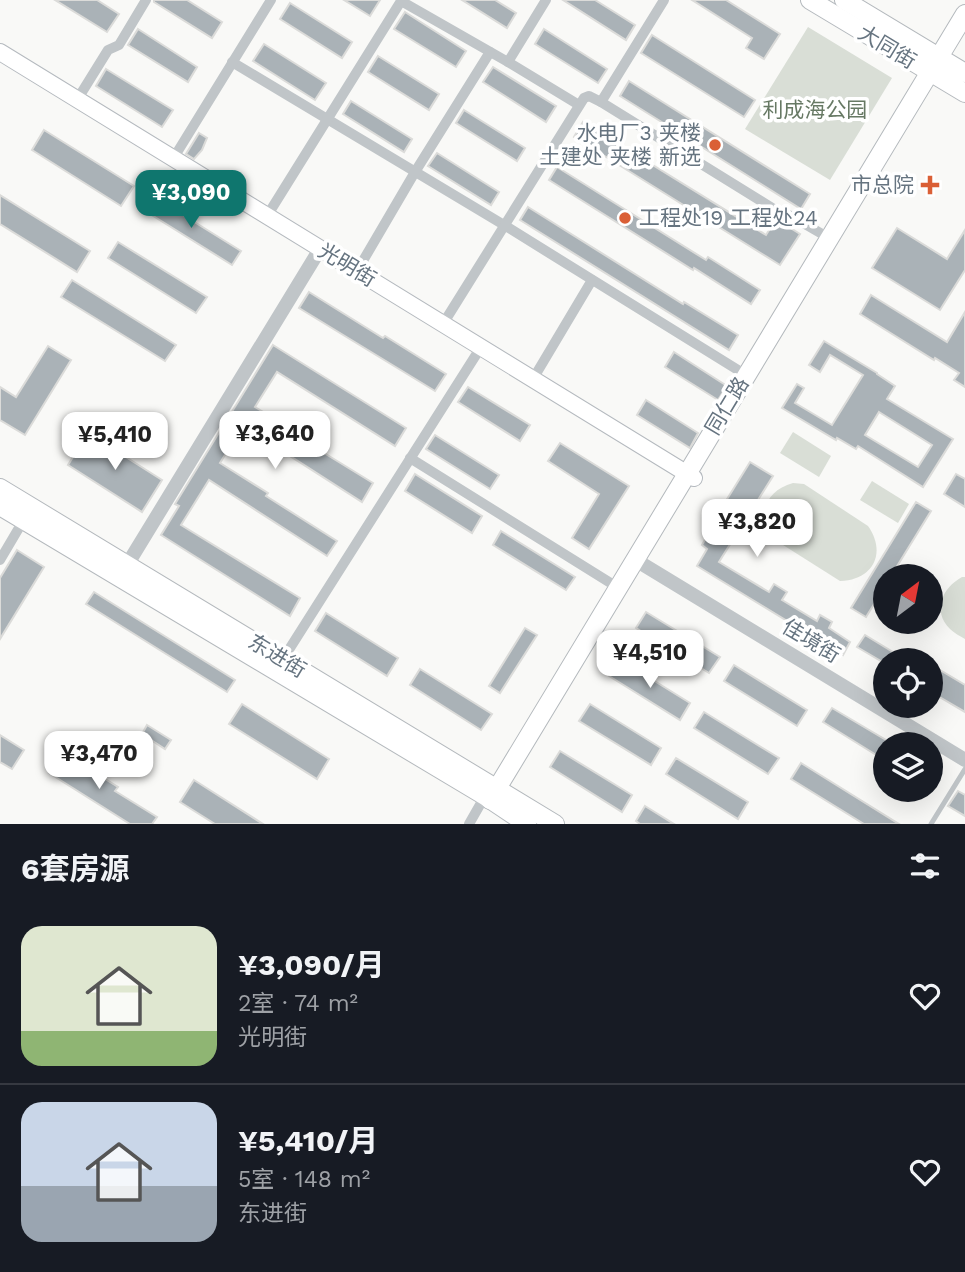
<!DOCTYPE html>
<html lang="zh">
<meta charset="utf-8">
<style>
body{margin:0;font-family:"Work Sans","Noto Sans SC",sans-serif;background:#20242c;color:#f1f3f6;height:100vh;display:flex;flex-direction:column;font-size:26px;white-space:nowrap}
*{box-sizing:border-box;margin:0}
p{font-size:23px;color:#9ea1a6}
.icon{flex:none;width:38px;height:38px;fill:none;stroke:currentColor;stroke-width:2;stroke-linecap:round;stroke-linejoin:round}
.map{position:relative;height:824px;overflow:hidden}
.panel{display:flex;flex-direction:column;background:#171b24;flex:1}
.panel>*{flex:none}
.needle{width:46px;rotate:32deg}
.fabs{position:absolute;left:873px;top:564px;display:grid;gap:14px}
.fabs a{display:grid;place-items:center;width:70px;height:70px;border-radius:50%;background:#171b24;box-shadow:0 7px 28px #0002;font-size:35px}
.price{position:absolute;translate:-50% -60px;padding:0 16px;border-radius:14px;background:#fff;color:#222;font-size:23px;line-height:46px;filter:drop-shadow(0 2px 4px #0008)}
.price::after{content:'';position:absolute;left:50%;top:42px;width:21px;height:16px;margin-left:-10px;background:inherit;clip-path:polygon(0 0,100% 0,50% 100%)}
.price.selected{background:#0f766e;color:#fff}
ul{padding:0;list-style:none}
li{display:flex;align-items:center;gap:21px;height:175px;padding:0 21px}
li+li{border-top:2px solid #363941}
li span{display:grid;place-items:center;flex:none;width:196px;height:140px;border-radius:21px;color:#555}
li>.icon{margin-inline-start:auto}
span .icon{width:84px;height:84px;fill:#fffc;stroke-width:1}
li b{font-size:30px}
h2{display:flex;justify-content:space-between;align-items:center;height:84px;padding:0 21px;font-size:30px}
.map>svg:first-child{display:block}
.green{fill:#d9ded6}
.building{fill:#aab2b7;stroke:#dbdbd9;stroke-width:2;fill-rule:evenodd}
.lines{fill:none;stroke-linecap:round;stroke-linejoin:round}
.secondary-casing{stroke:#b5babf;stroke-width:18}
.primary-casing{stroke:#b4b9bd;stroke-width:20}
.service{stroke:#c0c5c8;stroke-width:5}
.minor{stroke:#c0c5c8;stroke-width:10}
.tertiary{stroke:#c0c5c8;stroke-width:14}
.secondary{stroke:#fff;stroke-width:16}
.primary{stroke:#fff;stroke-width:18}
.poi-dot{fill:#da5f36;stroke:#fff;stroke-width:2.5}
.labels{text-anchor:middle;stroke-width:7;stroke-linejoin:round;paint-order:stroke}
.street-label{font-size:21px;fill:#667480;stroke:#fff}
.park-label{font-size:21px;fill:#677964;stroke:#fff}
.poi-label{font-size:21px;fill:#667480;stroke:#fff;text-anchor:end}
</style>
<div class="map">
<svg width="965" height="824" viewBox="0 0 965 824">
<rect width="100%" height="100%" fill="#f9f9f7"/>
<g class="green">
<polygon points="808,27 892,78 830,180 745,129"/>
<polygon points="793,432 831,456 819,477 780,453"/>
<polygon points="872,481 909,504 898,523 860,500"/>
<path d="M 793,483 L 804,484 L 868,526 C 887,553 873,580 840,581 L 772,538 C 757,514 765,491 793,483 Z"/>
<path d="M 962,577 L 965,577 L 965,639 C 960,636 954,633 950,629 C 932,611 942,588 962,577 Z"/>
</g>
<g class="building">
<polygon points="55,0 97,0 119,14 107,32"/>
<polygon points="154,0 187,0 222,22 212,38 154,2"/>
<polygon points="344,0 380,0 370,16"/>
<polygon points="462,0 495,0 516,13 507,28"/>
<polygon points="563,0 595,0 635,25 626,40"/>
<polygon points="692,0 726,0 780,34 764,59 746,48 752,38"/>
<polygon points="290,3 352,42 342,58 280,19"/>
<polygon points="405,12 466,51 456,67 394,29"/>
<polygon points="138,29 197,67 188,82 128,45"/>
<polygon points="544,29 607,69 598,83 535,44"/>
<polygon points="652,35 755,100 744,117 641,53"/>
<polygon points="264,44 326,83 315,100 253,61"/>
<polygon points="378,56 439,94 429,110 368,72"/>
<polygon points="493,67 556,106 546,122 483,82"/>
<polygon points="106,69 173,110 162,127 96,86"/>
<polygon points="629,81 810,194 801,209 620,96"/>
<polygon points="351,101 412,139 404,152 343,114"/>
<polygon points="464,110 525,148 517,161 456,123"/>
<polygon points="583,122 766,235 776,219 800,234 780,265 574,137"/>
<polygon points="44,130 134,186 121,206 32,150"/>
<polygon points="199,133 207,138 202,150 194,159 186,154"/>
<polygon points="437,153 499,192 491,205 428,166"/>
<polygon points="557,167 706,260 708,257 760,290 751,304 694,268 693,270 549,180"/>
<polygon points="0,195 90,251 77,272 0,224"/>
<polygon points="151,195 241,251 232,265 142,209"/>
<polygon points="528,207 683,304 684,302 738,335 729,350 520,220"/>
<polygon points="897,228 947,259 965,230 965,270 940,310 872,268"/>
<polygon points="118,242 207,297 196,313 108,258"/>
<polygon points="72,280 176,345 165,361 61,297"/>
<polygon points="309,292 383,338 385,336 446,374 435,391 299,308"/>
<polygon points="871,295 947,342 965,312 965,387 954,380 959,373 935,358 934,360 860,314"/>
<path d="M 824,341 L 877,373 L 877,374 L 895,386 L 887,399 L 953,439 L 923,487 L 858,446 L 856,449 L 837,438 L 836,440 L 782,408 L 797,384 L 804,388 L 795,403 L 832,425 L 863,375 L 830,355 L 820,372 L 809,365 ZM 879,412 L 932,445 L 918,467 L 865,435 Z"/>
<polygon points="273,345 406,428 395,446 277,372 255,407 305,437 303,440 373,483 362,502 243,426 220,463 268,493 266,496 337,541 327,556 209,480 181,525 300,598 290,616 161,535 179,506 175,504"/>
<polygon points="48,346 71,360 25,435 0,420 0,387 16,397"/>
<polygon points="674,352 727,386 718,400 665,367"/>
<polygon points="468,387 530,425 520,441 458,402"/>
<polygon points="646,400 698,433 690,448 637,415"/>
<polygon points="88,433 162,480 142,512 68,465"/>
<polygon points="435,435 499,475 490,489 426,449"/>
<polygon points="560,443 629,486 589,549 572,538 599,494 548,461"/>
<polygon points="750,462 773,476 719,562 769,592 774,584 787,592 782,600 817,621 820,615 832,622 829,628 850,642 843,655 697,566 707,549 702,545 708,534 706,533"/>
<polygon points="415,474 482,516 472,533 405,491"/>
<polygon points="956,474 965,479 965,507 944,494"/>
<polygon points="916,502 931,511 891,576 886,576 886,585 866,617 851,608"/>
<polygon points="501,531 575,577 566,590 493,545"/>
<polygon points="17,550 44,567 0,639 0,578"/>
<polygon points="94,592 235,680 227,692 86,604"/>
<polygon points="646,612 720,657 709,673 636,628"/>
<polygon points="326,613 398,658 387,676 315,631"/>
<polygon points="525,628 537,635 500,693 489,686"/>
<polygon points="865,635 906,660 886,660 886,664 857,647"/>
<polygon points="619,659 690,703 680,720 609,676"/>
<polygon points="734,665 807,710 797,726 724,681"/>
<polygon points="420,669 492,714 481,730 410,685"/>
<polygon points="940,670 965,685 965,712 931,692 931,675 936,678"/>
<polygon points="242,704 329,759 317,779 229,724"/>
<polygon points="590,704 661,748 651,765 579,721"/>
<polygon points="832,708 886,740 886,761 823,722"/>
<polygon points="704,712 779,758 768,774 694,728"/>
<polygon points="147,725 171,740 165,749 142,734"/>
<polygon points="0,735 24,750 12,769 0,762"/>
<polygon points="560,751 632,795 622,812 550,767"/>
<polygon points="62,752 118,787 115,791 157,817 152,824 130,824 49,773"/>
<polygon points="676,758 748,802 738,819 666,774"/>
<polygon points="801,763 899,824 864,824 791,779"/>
<polygon points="194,780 263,824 215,824 180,802"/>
<polygon points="958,791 965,795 965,816 948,806"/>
<polygon points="645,806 674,824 640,824 636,821"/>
</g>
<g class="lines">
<g class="secondary-casing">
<polyline id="secondary" points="0,52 694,478"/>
</g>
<g class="primary-casing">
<g id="primary">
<polyline points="810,0 965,93"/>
<polyline points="844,0 965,73"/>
<polyline points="0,488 555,824"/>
<polyline points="0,506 485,796 527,824"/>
<polyline points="490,800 965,14"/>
</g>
</g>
<polyline class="service" points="931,824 965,769"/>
<g class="minor">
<polyline points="232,62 504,225 746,375"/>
<polyline points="508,62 546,0"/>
<polyline points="77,100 108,50 119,45 146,0"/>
<polyline points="601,102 664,0"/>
<polyline points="173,159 271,0"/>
<polyline points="267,216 401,1 508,62 579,105"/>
<polyline points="357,271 415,172 490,52"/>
<polyline points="443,324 584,98 589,96 601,102 777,211 791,216 829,238"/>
<polyline points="533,379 592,280"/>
<polyline points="410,458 617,587"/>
<polyline points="0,560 26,516"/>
<polyline points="283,659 481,347"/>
<polyline points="469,824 485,796"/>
</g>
<g class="tertiary">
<polyline points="634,559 965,760"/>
<polyline points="127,565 320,249"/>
</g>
<use href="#secondary" class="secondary"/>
<use href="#primary" class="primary"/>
</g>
<g class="poi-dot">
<circle cx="715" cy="145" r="7"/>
<path d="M926.5 174.5h7v7h7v7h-7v7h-7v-7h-7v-7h7z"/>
<circle cx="625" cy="218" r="7"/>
</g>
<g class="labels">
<g class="street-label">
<text transform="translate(887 47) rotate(31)" y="7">大同街</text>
<text transform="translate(347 265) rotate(31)" y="7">光明街</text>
<text transform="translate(727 406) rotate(-59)" y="7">同仁路</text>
<text transform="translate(811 641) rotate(31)" y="7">佳境街</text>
<text transform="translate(277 656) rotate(31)" y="7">东进街</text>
</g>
<g class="park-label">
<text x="815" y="117">利成海公园</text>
</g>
<g class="poi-label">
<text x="701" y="140">水电厂3 夹楼<tspan x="701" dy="24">土建处 夹楼 新选</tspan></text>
<text x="914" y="192">市总院</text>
<text x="639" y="225" text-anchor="start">工程处19 工程处24</text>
</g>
</g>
</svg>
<div class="fabs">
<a><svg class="needle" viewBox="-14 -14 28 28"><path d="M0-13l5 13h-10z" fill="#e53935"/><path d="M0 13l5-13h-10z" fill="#9ea1a6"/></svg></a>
<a><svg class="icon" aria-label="locate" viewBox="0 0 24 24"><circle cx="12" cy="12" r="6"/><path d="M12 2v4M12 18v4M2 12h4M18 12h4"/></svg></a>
<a><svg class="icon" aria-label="layers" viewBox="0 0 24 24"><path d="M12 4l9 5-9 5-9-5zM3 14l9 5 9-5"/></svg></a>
</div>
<b class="price selected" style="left:191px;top:230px">¥3,090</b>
<b class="price" style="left:275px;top:471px">¥3,640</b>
<b class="price" style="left:115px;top:472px">¥5,410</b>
<b class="price" style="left:757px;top:559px">¥3,820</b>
<b class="price" style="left:650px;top:690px">¥4,510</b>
<b class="price" style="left:99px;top:791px">¥3,470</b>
</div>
<section class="panel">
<h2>6套房源<svg class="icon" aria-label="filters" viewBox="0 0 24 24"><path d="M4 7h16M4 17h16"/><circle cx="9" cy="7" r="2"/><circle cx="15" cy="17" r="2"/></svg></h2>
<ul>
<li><span style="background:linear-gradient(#dfe7d0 75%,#8fb573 0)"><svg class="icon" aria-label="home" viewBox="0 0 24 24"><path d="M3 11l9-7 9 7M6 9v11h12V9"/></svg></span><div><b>¥3,090/月</b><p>2室 · 74 m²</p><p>光明街</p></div><svg class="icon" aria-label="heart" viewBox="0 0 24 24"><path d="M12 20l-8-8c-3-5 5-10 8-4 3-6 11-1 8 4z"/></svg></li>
<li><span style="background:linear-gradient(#c9d6e8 60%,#9aa5b1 0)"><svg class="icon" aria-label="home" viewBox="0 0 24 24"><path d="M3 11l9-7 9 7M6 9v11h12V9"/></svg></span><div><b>¥5,410/月</b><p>5室 · 148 m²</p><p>东进街</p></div><svg class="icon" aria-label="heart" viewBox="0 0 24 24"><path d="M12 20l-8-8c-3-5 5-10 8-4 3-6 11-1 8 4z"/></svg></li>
</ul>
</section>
